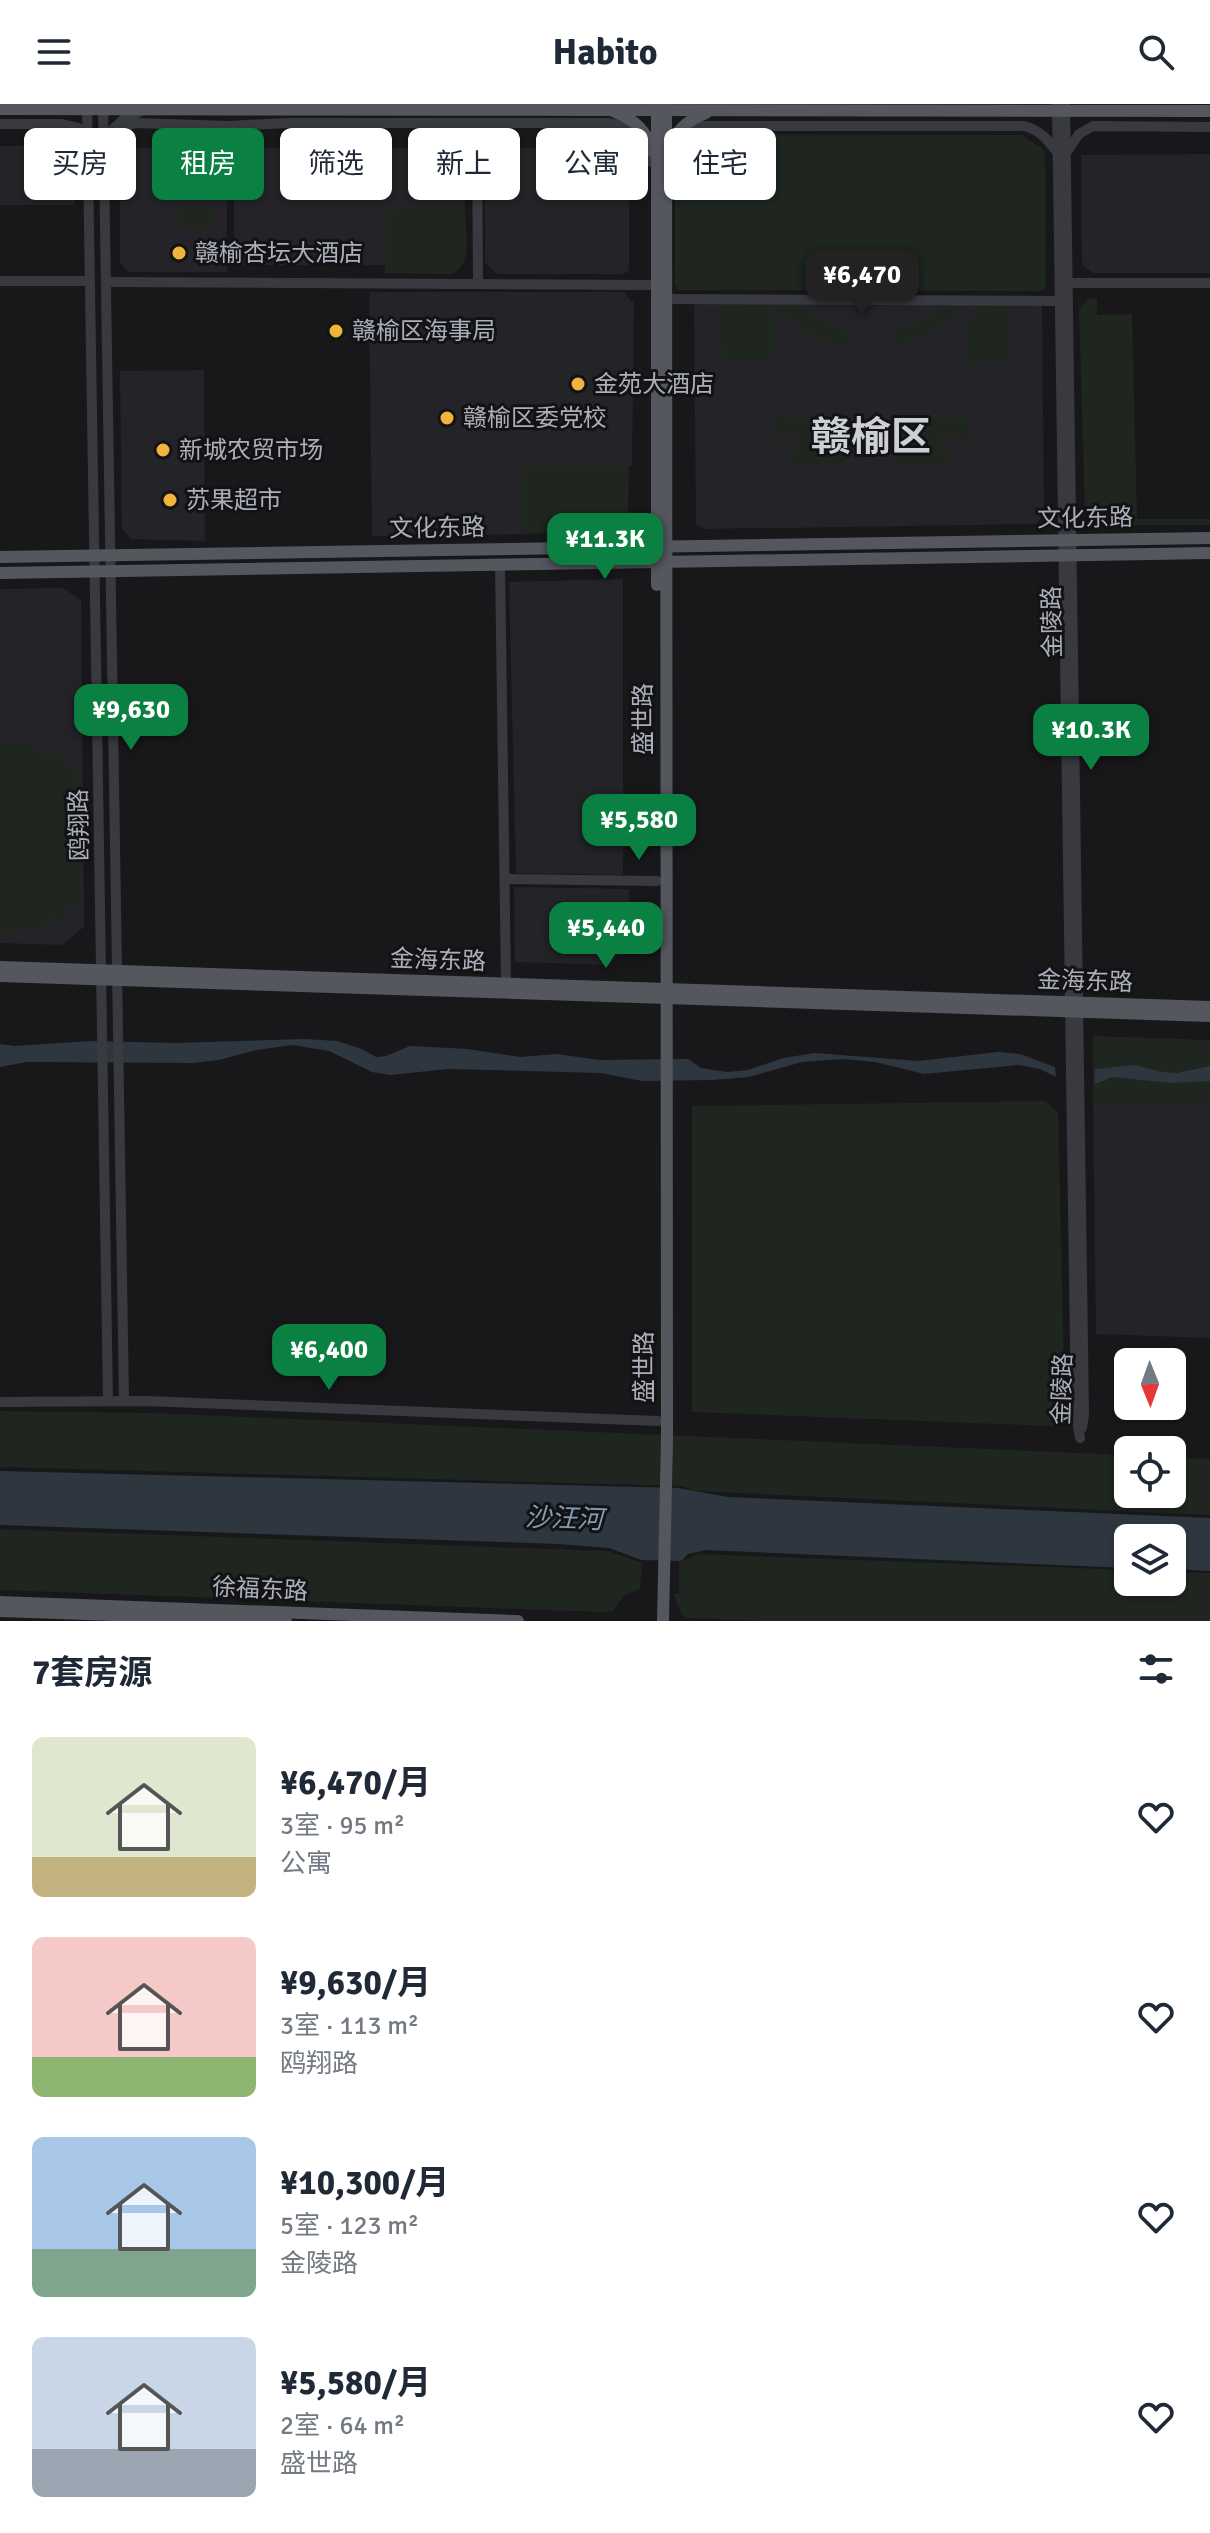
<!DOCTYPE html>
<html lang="zh">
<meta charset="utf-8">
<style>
body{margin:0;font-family:Signika,"Noto Sans SC",sans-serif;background:#f2f2f3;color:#1f2937;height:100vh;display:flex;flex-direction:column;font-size:30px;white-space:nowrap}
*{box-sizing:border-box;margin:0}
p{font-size:26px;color:#747a83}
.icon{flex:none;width:44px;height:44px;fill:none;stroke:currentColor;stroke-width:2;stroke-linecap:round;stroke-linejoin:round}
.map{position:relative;height:1517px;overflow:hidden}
.side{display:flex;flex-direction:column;background:#fff;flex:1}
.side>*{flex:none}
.banner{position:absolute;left:24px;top:24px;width:800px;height:72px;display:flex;gap:16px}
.needle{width:52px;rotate:179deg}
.buttons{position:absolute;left:1114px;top:1244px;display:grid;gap:16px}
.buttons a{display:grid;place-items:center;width:72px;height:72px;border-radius:12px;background:#fff;box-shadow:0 2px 6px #0004;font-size:40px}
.price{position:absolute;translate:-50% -68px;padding:0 18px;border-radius:16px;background:#0b8043;color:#fff;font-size:26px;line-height:52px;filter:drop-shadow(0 2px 4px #0008)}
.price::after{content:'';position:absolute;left:50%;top:48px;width:24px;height:18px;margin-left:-12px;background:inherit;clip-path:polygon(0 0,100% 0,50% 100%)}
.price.on{background:#222;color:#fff}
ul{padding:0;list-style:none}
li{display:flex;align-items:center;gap:24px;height:200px;padding:0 32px}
li span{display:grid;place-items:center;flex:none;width:224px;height:160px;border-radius:12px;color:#555}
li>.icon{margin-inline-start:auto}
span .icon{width:96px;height:96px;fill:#fffc;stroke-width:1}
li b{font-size:34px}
h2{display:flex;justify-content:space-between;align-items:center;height:96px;padding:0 32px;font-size:34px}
.pill{padding:0 28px;border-radius:12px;background:#fff;box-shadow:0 2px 6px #0004;font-size:28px;line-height:72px}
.pill.on{background:#0b8043;color:#fff}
header{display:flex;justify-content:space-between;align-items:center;height:104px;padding:0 32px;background:#fff;font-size:36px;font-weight:800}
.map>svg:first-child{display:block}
.built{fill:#242428}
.green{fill:#1e261f}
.water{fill:#2e373f}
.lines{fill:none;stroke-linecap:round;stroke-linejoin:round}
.minor{stroke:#393a3f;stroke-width:10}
.major{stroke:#55575e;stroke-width:12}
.poi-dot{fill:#f0b43b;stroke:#131316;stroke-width:3}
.labels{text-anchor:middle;stroke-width:6;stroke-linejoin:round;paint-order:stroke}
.poi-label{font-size:24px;fill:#abafba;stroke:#131316;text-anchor:start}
.street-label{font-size:24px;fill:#abafba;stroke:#131316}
.water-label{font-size:26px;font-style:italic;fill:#839db4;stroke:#131316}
.town-label{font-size:40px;font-weight:bold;fill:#cccfd6;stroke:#131316}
</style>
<header><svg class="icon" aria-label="menu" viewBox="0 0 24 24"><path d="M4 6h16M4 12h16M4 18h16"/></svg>Habito<svg class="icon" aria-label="search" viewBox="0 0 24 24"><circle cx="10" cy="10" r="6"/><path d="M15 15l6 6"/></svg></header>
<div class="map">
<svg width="1210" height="1517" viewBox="0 0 1210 1517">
<rect width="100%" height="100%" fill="#18181b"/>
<g class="built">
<polygon points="0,42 63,42 74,48 74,101 0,101"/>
<polygon points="129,44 227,44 227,168 128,168 120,158 120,97 129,97"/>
<polygon points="234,44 465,44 465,106 385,107 385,161 234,161"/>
<polygon points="485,44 625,44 629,49 629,166 624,170 496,170 485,158"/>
<polygon points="1210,50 1210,169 1093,169 1082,161 1081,51"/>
<polygon points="369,188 625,188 630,197 634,198 632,362 523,363 522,430 372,432"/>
<polygon points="704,200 1042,201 1044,408 1037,420 705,425 696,420 694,201"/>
<polygon points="204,266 205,437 131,435 122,425 120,267"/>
<polygon points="623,475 623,771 516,769 509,478"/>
<polygon points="63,484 81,496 84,823 61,841 0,839 0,485"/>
<polygon points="514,783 629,785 630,837 610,861 515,858"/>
<polygon points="1093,1000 1210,1000 1210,1234 1096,1230"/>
</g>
<g class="green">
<polygon points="710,30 1022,31 1043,45 1045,50 1046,183 1040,187 679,186 675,181 675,63 694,62 694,50"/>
<rect x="178" y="103" width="35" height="21"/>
<path d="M 465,106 C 465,126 474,160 452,170 L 385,169 L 385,107 Z"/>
<polygon points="1090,194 1097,195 1097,211 1132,210 1137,415 1210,415 1210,421 1100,421 1100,415 1091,408 1085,408 1079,205"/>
<polygon points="724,200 760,200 775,216 774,255 771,258 721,257 720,203"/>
<path d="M 775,200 L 798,200 L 818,215 L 847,225 L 850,239 C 823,244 794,220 774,204 Z"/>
<path d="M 941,200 L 963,201 L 964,205 C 946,222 915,243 889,241 L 891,226 L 923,215 Z"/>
<polygon points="980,201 1008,201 1010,204 1010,260 966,260 965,219"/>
<polygon points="772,313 834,314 834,323 845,323 844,362 789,362 789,349 797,349 797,330 780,330 779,338 772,337"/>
<polygon points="906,314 968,314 968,336 958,336 957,331 943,332 943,349 951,350 951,363 897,363 894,360 894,327 897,324 905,324"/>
<polygon points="522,362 629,362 628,408 615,426 608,428 522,430"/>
<path d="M 19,638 L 38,643 L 53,654 L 53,649 L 66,649 L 66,664 L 79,664 L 81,801 L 69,802 L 69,820 L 55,820 L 55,810 C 39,826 22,832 0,827 L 0,639 Z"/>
<polygon points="1093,932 1210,936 1210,1000 1093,1000"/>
<polygon points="1045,997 1058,1008 1065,1311 1052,1322 692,1308 692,1002"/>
<polygon points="0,1307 153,1309 1128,1351 1128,1390 1172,1390 1172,1353 1210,1355 1210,1411 693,1387 683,1382 0,1363"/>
<polygon points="0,1425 608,1447 642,1459 640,1485 624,1492 613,1507 602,1508 0,1486"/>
<polygon points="697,1450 1128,1466 1128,1478 1172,1478 1172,1468 1210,1469 1210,1517 767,1517 687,1514 681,1509 673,1490 679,1489 679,1459"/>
</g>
<g class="water">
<polygon points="305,935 337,937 362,945 376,953 386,952 410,942 468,945 520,953 557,950 600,956 688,955 701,964 727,968 748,966 783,954 815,949 918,957 998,948 1020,950 1055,963 1056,973 1040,965 1019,961 924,970 875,958 844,955 802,958 749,973 712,976 642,977 601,969 448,965 390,971 372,968 329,947 293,941 256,946 219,956 193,959 27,958 0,963 0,940 15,942 90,937 176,939"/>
<polygon points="1135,961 1161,968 1177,969 1210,962 1210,977 1171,979 1112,973 1095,980 1095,965"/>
<polygon points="0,1367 678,1384 728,1393 1210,1414 1210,1467 1172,1465 1172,1434 1128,1434 1128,1464 706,1446 688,1450 681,1457 642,1456 609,1444 558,1440 0,1421"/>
</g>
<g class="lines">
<g class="minor">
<polyline points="87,0 108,1297"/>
<polyline points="103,0 124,1297"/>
<polyline points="1057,0 1076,1311 1080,1334"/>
<polyline points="1065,0 1084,1311 1082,1324"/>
<polyline points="477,19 478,180"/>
<polyline points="0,20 62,20 79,24"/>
<polyline points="113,25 123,16 143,6"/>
<path d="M 106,37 L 123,24 L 135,19 L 229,22 L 287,19 L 608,19 C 634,23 641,32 643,58 L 656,57"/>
<polyline points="1066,49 1079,30 1093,22 1210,23"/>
<path d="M 666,59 L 678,59 L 685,32 L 700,22 L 1024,22 C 1040,26 1047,35 1057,48"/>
<polyline points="0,177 90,177"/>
<polyline points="106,178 657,181"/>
<polyline points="1067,179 1210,179"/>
<polyline points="659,195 1067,197"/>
<polyline points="500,461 506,880"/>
<polyline points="505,775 657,777"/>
<polyline points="0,1298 145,1297 658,1317"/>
</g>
<g class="major">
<polyline points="0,5 1210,7"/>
<path d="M 615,8 C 635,16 647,27 653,48"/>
<path d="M 669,48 C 675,27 686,17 706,9"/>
<polyline points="0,453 1210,434"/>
<polyline points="0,469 1210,449"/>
<polyline points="657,481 657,0"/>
<polyline points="0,863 1210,903"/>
<polyline points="0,872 1210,912"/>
<polyline points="0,1498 518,1517"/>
<polyline points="0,1507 286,1517"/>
<polyline points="663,1517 667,1335 666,0"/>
</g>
</g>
<g class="poi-dot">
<circle cx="179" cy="149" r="8"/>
<circle cx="336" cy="227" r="8"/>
<circle cx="578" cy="280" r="8"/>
<circle cx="447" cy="314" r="8"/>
<circle cx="163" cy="346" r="8"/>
<circle cx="170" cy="396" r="8"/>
</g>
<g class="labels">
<g class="poi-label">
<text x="195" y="157">赣榆杏坛大酒店</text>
<text x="352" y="235">赣榆区海事局</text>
<text x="594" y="288">金苑大酒店</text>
<text x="463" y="322">赣榆区委党校</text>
<text x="179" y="354">新城农贸市场</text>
<text x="186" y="404">苏果超市</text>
</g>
<g class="street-label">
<text transform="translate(1085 414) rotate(-1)" y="8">文化东路</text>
<text transform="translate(437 424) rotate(-1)" y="8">文化东路</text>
<text transform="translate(1052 518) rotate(-91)" y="8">金陵路</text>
<text transform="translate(643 615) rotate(-90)" y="8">盛世路</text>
<text transform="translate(79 721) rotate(-91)" y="8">鸥翔路</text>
<text transform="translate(438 856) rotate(2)" y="8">金海东路</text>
<text transform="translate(1085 877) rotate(2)" y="8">金海东路</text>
<text transform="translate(644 1263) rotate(-90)" y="8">盛世路</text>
<text transform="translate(1062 1285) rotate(-88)" y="8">金陵路</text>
<text transform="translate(260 1485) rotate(3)" y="8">徐福东路</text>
</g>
<g class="water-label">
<text transform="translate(564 1414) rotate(2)" y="9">沙汪河</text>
</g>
<g class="town-label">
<text x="871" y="346">赣榆区</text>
</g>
</g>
</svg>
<div class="buttons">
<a><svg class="needle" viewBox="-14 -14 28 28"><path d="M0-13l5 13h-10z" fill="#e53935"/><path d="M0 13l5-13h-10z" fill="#747a83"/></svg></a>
<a><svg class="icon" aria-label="locate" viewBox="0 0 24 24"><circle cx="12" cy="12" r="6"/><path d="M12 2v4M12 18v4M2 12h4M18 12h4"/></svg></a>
<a><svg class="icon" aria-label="layers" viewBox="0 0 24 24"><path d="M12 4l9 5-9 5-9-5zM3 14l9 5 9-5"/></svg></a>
</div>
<b class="price on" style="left:862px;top:213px">¥6,470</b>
<b class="price" style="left:605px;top:477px">¥11.3K</b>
<b class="price" style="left:131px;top:648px">¥9,630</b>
<b class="price" style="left:1091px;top:668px">¥10.3K</b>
<b class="price" style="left:639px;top:758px">¥5,580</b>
<b class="price" style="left:606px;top:866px">¥5,440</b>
<b class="price" style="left:329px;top:1288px">¥6,400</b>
<div class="banner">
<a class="pill">买房</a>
<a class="pill on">租房</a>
<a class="pill">筛选</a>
<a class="pill">新上</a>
<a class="pill">公寓</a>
<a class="pill">住宅</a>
</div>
</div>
<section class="side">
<h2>7套房源<svg class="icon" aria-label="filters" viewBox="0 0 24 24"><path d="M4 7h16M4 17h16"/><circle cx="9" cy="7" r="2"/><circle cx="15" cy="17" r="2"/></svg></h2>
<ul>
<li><span style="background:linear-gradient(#dfe7d0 75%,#c2b280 0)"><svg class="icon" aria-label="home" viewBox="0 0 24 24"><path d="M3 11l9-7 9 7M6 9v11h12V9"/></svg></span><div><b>¥6,470/月</b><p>3室 · 95 m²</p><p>公寓</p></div><svg class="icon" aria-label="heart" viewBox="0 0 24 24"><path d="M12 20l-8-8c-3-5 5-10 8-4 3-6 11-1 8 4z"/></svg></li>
<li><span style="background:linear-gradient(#f6c9c9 75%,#8fb573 0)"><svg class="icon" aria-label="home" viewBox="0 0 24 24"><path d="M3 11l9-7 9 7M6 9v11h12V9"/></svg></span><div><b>¥9,630/月</b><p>3室 · 113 m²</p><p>鸥翔路</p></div><svg class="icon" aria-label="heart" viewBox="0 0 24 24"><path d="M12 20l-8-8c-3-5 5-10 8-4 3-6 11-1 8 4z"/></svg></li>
<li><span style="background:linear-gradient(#a9c7e8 70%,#7fa58c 0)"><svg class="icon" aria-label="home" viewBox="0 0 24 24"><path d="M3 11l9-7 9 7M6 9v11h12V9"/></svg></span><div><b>¥10,300/月</b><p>5室 · 123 m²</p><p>金陵路</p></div><svg class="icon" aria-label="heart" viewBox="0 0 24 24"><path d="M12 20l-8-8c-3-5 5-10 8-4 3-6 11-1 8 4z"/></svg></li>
<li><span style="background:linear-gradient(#c9d6e8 70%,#9aa5b1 0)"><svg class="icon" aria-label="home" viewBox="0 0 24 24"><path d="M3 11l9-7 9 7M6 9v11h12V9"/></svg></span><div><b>¥5,580/月</b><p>2室 · 64 m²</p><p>盛世路</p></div><svg class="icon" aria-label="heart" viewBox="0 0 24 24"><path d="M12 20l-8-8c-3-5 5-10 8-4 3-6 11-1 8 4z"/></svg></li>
</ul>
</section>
